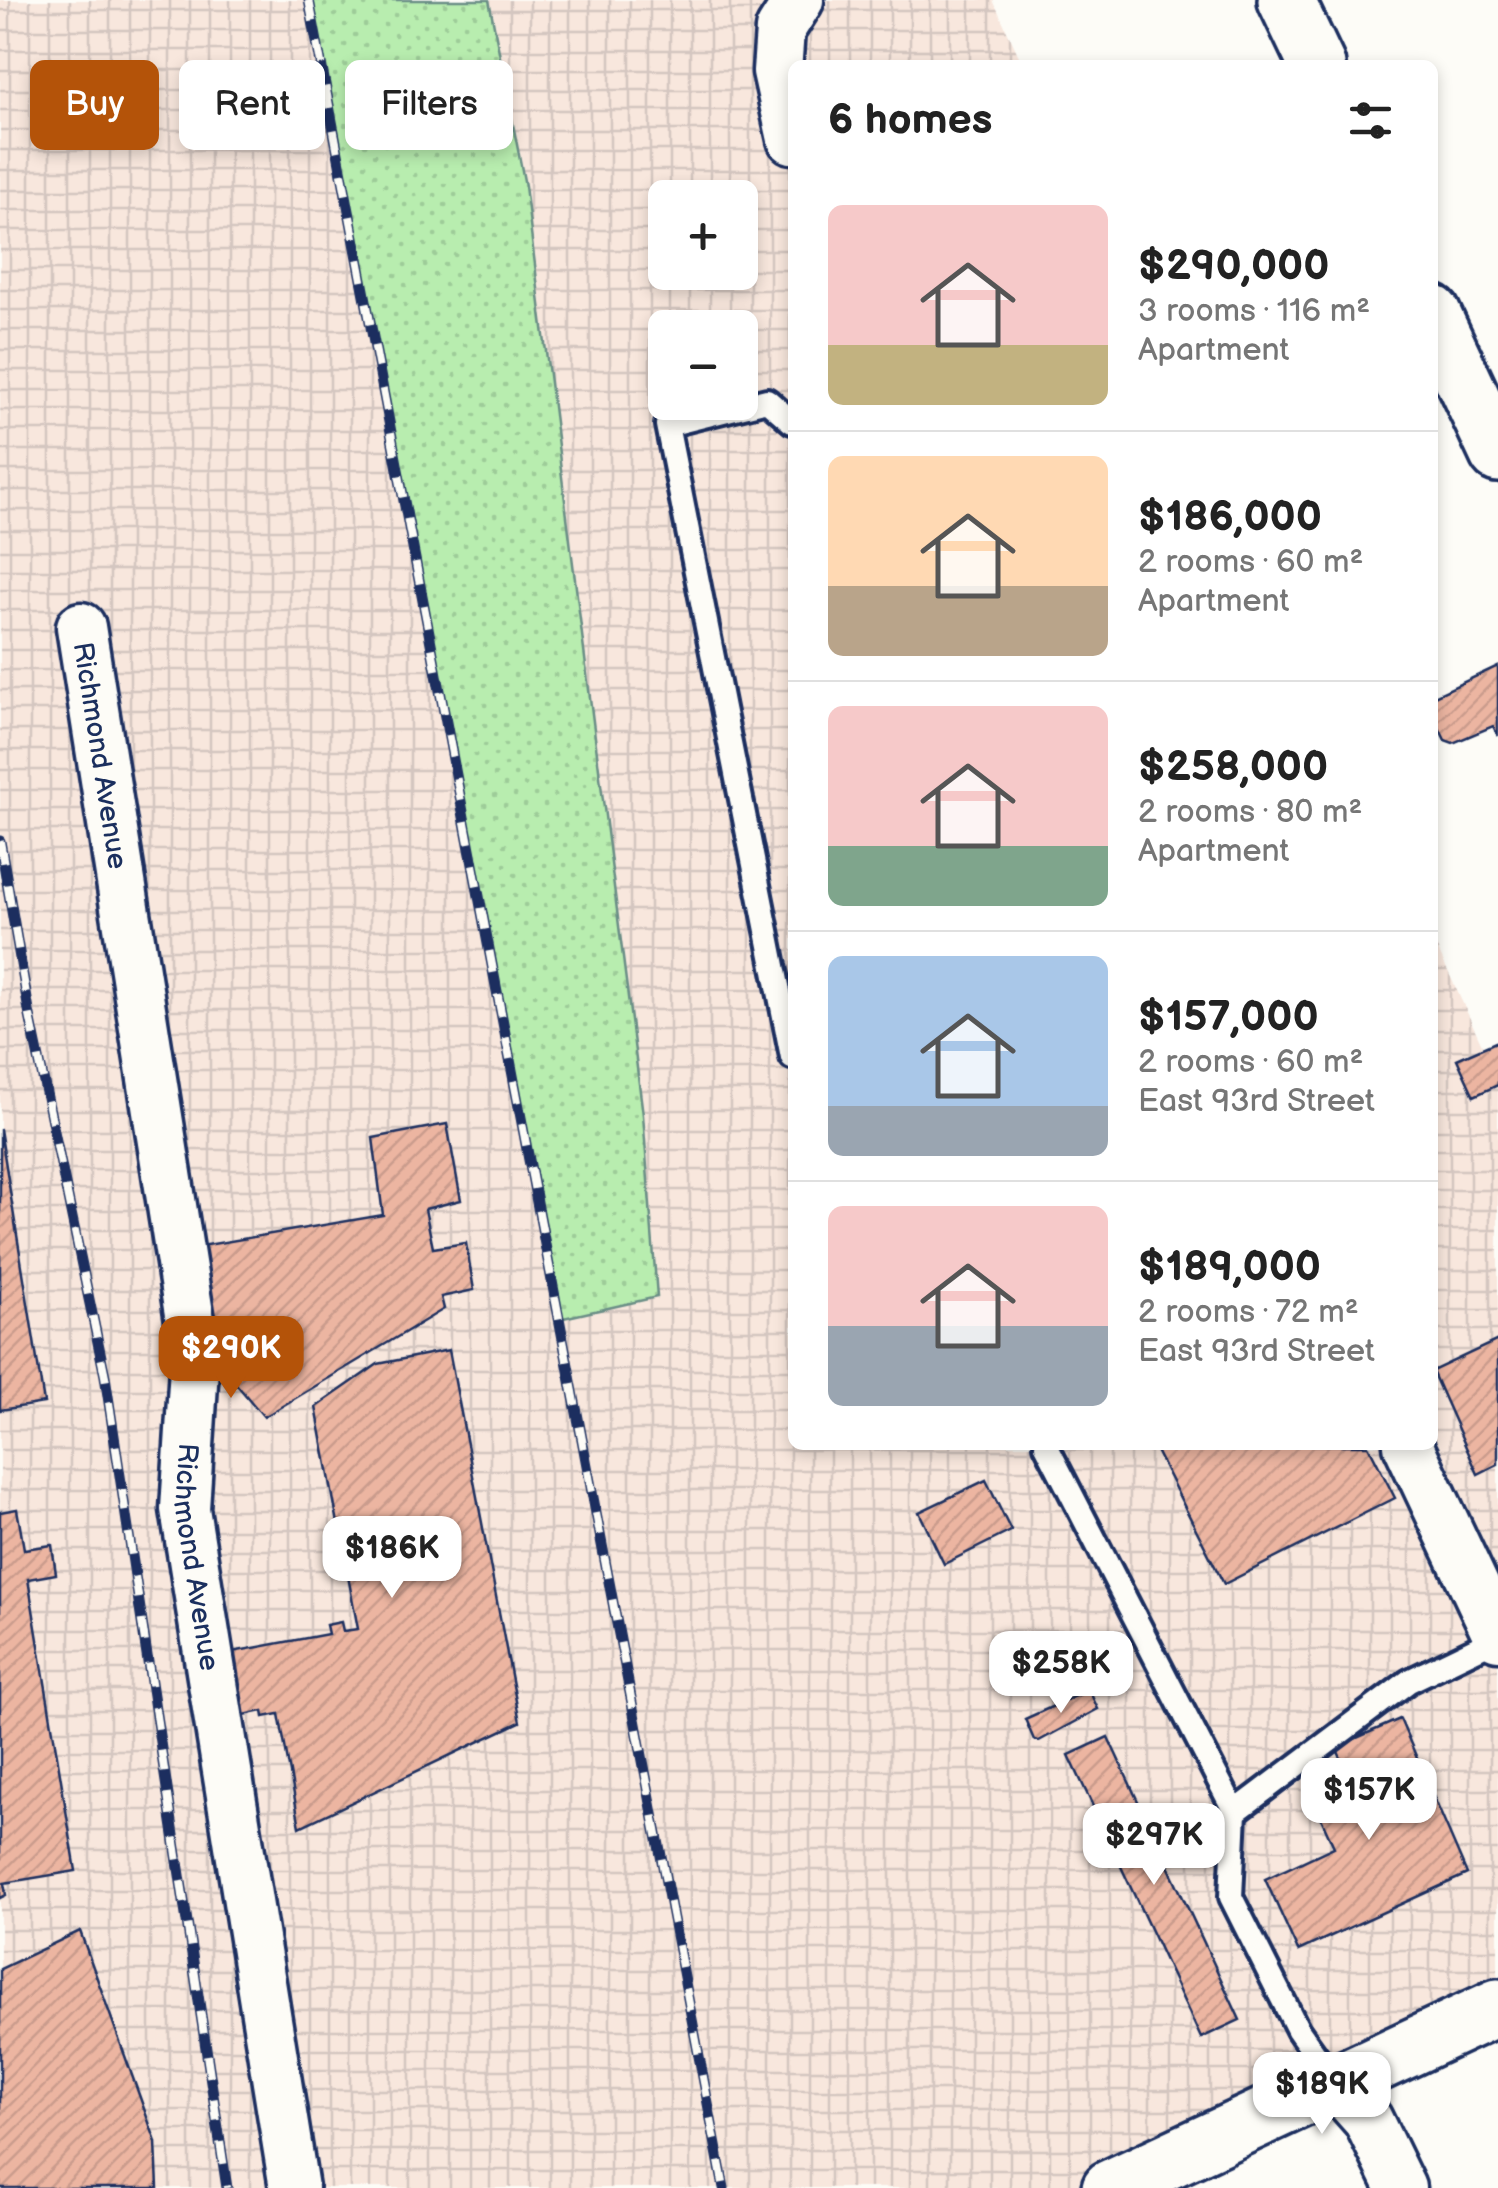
<!DOCTYPE html>
<meta charset="utf-8">
<style>
body{margin:0;font-family:"Balsamiq Sans",sans-serif;background:#f6f6f6;color:#222;height:100vh;display:flex;flex-direction:column;font-size:38px;white-space:nowrap}
*{box-sizing:border-box;margin:0}
p{font-size:32px;color:#767676}
.icon{flex:none;width:55px;height:55px;fill:none;stroke:currentColor;stroke-width:2;stroke-linecap:round;stroke-linejoin:round}
.map{position:relative;flex:1;overflow:hidden}
.details{position:absolute;left:788px;top:60px;width:650px;height:1390px;display:flex;flex-direction:column;background:#fff;border-radius:15px;box-shadow:0 5px 15px #0003}
.details>*{flex:none}
.hud{position:absolute;left:30px;top:60px;width:608px;height:90px;display:flex;gap:20px}
.controls{position:absolute;left:648px;top:180px;display:grid;gap:20px}
.controls a{display:grid;place-items:center;width:110px;height:110px;border-radius:15px;background:#fff;box-shadow:0 5px 15px #0003;font-size:50px}
.price{position:absolute;translate:-50% -85px;padding:0 22px;border-radius:20px;background:#fff;color:#222;font-size:32px;line-height:65px;filter:drop-shadow(0 2px 5px #0008)}
.price::after{content:'';position:absolute;left:50%;top:60px;width:30px;height:22px;margin-left:-15px;background:inherit;clip-path:polygon(0 0,100% 0,50% 100%)}
.price.current{background:#b45309;color:#fff}
ul{padding:0;list-style:none}
li{display:flex;align-items:center;gap:30px;height:250px;padding:0 40px}
li+li{border-top:2px solid #e0e0e0}
li span{display:grid;place-items:center;flex:none;width:280px;height:200px;border-radius:15px;color:#555}
li>.icon{margin-inline-start:auto}
span .icon{width:120px;height:120px;fill:#fffc;stroke-width:1}
li b{font-size:42px}
h2{display:flex;justify-content:space-between;align-items:center;height:120px;padding:0 40px;font-size:42px}
.tag{padding:0 35px;border-radius:15px;background:#fff;box-shadow:0 5px 15px #0003;font-size:35px;line-height:90px}
.tag.current{background:#b45309;color:#fff}
.map>svg:first-child{display:block}
.industrial{fill:url(#industrial-grid);fill-rule:evenodd}
.grass{fill:url(#grass-dots);stroke:#6a8e86;stroke-width:2.5}
.building{fill:url(#building-hatch);stroke:#1b2f5e;stroke-width:2.5}
.lines{fill:none;stroke-linecap:round;stroke-linejoin:round}
.service-casing{stroke:#1b2f5e;stroke-width:30}
.minor-casing{stroke:#1b2f5e;stroke-width:55}
.secondary-casing{stroke:#1b2f5e;stroke-width:62}
.service{stroke:#fdfcf7;stroke-width:22}
.minor{stroke:#fdfcf7;stroke-width:48}
.secondary{stroke:#fdfcf7;stroke-width:55}
.rail-casing{stroke:#1b2f5e;stroke-width:11}
.rail{stroke:#fdfcf7;stroke-width:8;stroke-dasharray:22;stroke-linecap:butt}
.labels{text-anchor:middle;stroke-width:10;stroke-linejoin:round;paint-order:stroke}
.street-label{font-size:28px;fill:#1b2f5e;stroke:#fdfcf7}
</style>
<div class="map">
<svg width="1498" height="2188" viewBox="0 0 1498 2188">
<defs>
<pattern id="industrial-grid" width="8" height="8" patternUnits="userSpaceOnUse" patternTransform="scale(2.5)"><rect width="8" height="8" fill="#f8e7dd"/><path d="M0 4h8M4 0v8" fill="none" stroke="#d4c6c0"/></pattern>
<pattern id="grass-dots" width="8" height="8" patternUnits="userSpaceOnUse" patternTransform="scale(2.5)"><rect width="8" height="8" fill="#b8edaf"/><path d="M2 2h.1M6 6h.1" fill="none" stroke="#9ecc99" stroke-width="1.8" stroke-linecap="round"/></pattern>
<pattern id="building-hatch" width="6" height="6" patternUnits="userSpaceOnUse" patternTransform="scale(2.5)"><rect width="6" height="6" fill="#ecb5a1"/><path d="M-1 1l2-2M0 6l6-6M5 7l2-2" fill="none" stroke="#ca9c8d"/></pattern>
</defs>
<rect width="100%" height="100%" fill="#fdfcf7"/>
<filter id="ink" filterUnits="userSpaceOnUse"><feTurbulence type="fractalNoise" baseFrequency=".01" numOctaves="2"/><feDisplacementMap in="SourceGraphic" scale="20" xChannelSelector="R" yChannelSelector="G"/><feConvolveMatrix kernelMatrix="1 2 1 2 8 2 1 2 1" color-interpolation-filters="sRGB"/></filter>
<g filter="url(#ink)">
<path class="industrial" d="M 0,0 L 309,0 L 560,1319 L 657,1296 L 643,1115 L 525,186 L 489,0 L 993,0 L 1023,65 L 792,65 L 792,1445 L 1432,1445 L 1433,939 L 1498,1079 L 1498,2007 L 1110,2188 L 0,2188 ZM 665,198 L 740,198 L 740,272 L 665,272 ZM 665,328 L 740,328 L 740,402 L 665,402 Z"/>
<polygon class="grass" points="309,0 489,0 525,186 643,1115 657,1297 559,1319"/>
<g class="building">
<polygon points="1498,666 1498,736 1493,726 1453,743 1445,740 1432,713 1432,697"/>
<polygon points="1498,1041 1498,1085 1474,1096 1457,1059"/>
<polygon points="447,1124 461,1200 425,1209 433,1248 466,1243 474,1290 441,1297 444,1309 264,1417 221,1366 201,1246 383,1215 373,1138"/>
<polygon points="0,1129 44,1403 0,1410"/>
<polygon points="1498,1340 1498,1464 1478,1474 1432,1371"/>
<polygon points="449,1350 520,1722 300,1827 279,1714 264,1717 263,1711 244,1715 232,1652 328,1634 326,1625 341,1622 343,1631 358,1629 316,1407 378,1364"/>
<polygon points="1153,1445 1368,1445 1395,1498 1224,1584"/>
<polygon points="986,1480 1011,1531 944,1564 919,1512"/>
<polygon points="17,1509 24,1549 52,1545 56,1574 28,1579 76,1871 4,1883 6,1895 0,1898 0,1512"/>
<polygon points="1089,1690 1098,1709 1039,1741 1034,1740 1025,1719"/>
<polygon points="1400,1719 1467,1874 1298,1951 1265,1879 1334,1847 1311,1796 1350,1779 1336,1747"/>
<polygon points="1108,1737 1240,2020 1201,2038 1069,1755"/>
<polygon points="80,1931 156,2142 158,2188 0,2188 0,1969"/>
</g>
<g class="lines">
<g class="service-casing">
<g id="service">
<polyline points="792,422 767,400 667,425 792,1057"/>
<polyline points="1046,1445 1235,1812 1409,1681 1498,1638"/>
<polyline points="1235,1812 1231,1897 1298,2030 1336,2084"/>
</g>
</g>
<g class="minor-casing">
<g id="minor">
<polyline points="792,139 777,71 780,30 799,0"/>
<path id="s1" d="M 81,627 L 195,1352 L 185,1509 L 294,2188"/>
<polyline points="1408,1445 1498,1636"/>
<polyline points="1336,2084 1368,2120 1401,2188"/>
</g>
</g>
<g class="secondary-casing">
<g id="secondary">
<polyline points="1286,0 1317,65"/>
<polyline points="1432,313 1498,454"/>
<polyline points="1110,2188 1498,2007"/>
</g>
</g>
<use href="#service" class="service"/>
<use href="#minor" class="minor"/>
<use href="#secondary" class="secondary"/>
<g class="rail-casing">
<g id="rail">
<polyline points="309,0 724,2188"/>
<polyline points="0,841 29,1011 105,1376 227,2188"/>
</g>
</g>
<use href="#rail" class="rail"/>
</g>
</g>
<g class="labels">
<g class="street-label">
<text dy="10" stroke="none"><textPath href="#s1" startOffset="130">Richmond Avenue</textPath></text>
<text dy="10" stroke="none"><textPath href="#s1" startOffset="940">Richmond Avenue</textPath></text>
</g>
</g>
</svg>
<div class="controls">
<a>+</a>
<a>−</a>
</div>
<b class="price current" style="left:231px;top:1401px">$290K</b>
<b class="price" style="left:392px;top:1601px">$186K</b>
<b class="price" style="left:1061px;top:1716px">$258K</b>
<b class="price" style="left:1369px;top:1843px">$157K</b>
<b class="price" style="left:1154px;top:1888px">$297K</b>
<b class="price" style="left:1322px;top:2137px">$189K</b>
<div class="hud">
<a class="tag current">Buy</a>
<a class="tag">Rent</a>
<a class="tag">Filters</a>
</div>
<section class="details">
<h2>6 homes<svg class="icon" aria-label="filters" viewBox="0 0 24 24"><path d="M4 7h16M4 17h16"/><circle cx="9" cy="7" r="2"/><circle cx="15" cy="17" r="2"/></svg></h2>
<ul>
<li><span style="background:linear-gradient(#f6c9c9 70%,#c2b280 0)"><svg class="icon" aria-label="home" viewBox="0 0 24 24"><path d="M3 11l9-7 9 7M6 9v11h12V9"/></svg></span><div><b>$290,000</b><p>3 rooms · 116 m²</p><p>Apartment</p></div></li>
<li><span style="background:linear-gradient(#ffd9b3 65%,#b9a48a 0)"><svg class="icon" aria-label="home" viewBox="0 0 24 24"><path d="M3 11l9-7 9 7M6 9v11h12V9"/></svg></span><div><b>$186,000</b><p>2 rooms · 60 m²</p><p>Apartment</p></div></li>
<li><span style="background:linear-gradient(#f6c9c9 70%,#7fa58c 0)"><svg class="icon" aria-label="home" viewBox="0 0 24 24"><path d="M3 11l9-7 9 7M6 9v11h12V9"/></svg></span><div><b>$258,000</b><p>2 rooms · 80 m²</p><p>Apartment</p></div></li>
<li><span style="background:linear-gradient(#a9c7e8 75%,#9aa5b1 0)"><svg class="icon" aria-label="home" viewBox="0 0 24 24"><path d="M3 11l9-7 9 7M6 9v11h12V9"/></svg></span><div><b>$157,000</b><p>2 rooms · 60 m²</p><p>East 93rd Street</p></div></li>
<li><span style="background:linear-gradient(#f6c9c9 60%,#9aa5b1 0)"><svg class="icon" aria-label="home" viewBox="0 0 24 24"><path d="M3 11l9-7 9 7M6 9v11h12V9"/></svg></span><div><b>$189,000</b><p>2 rooms · 72 m²</p><p>East 93rd Street</p></div></li>
</ul>
</section>
</div>
